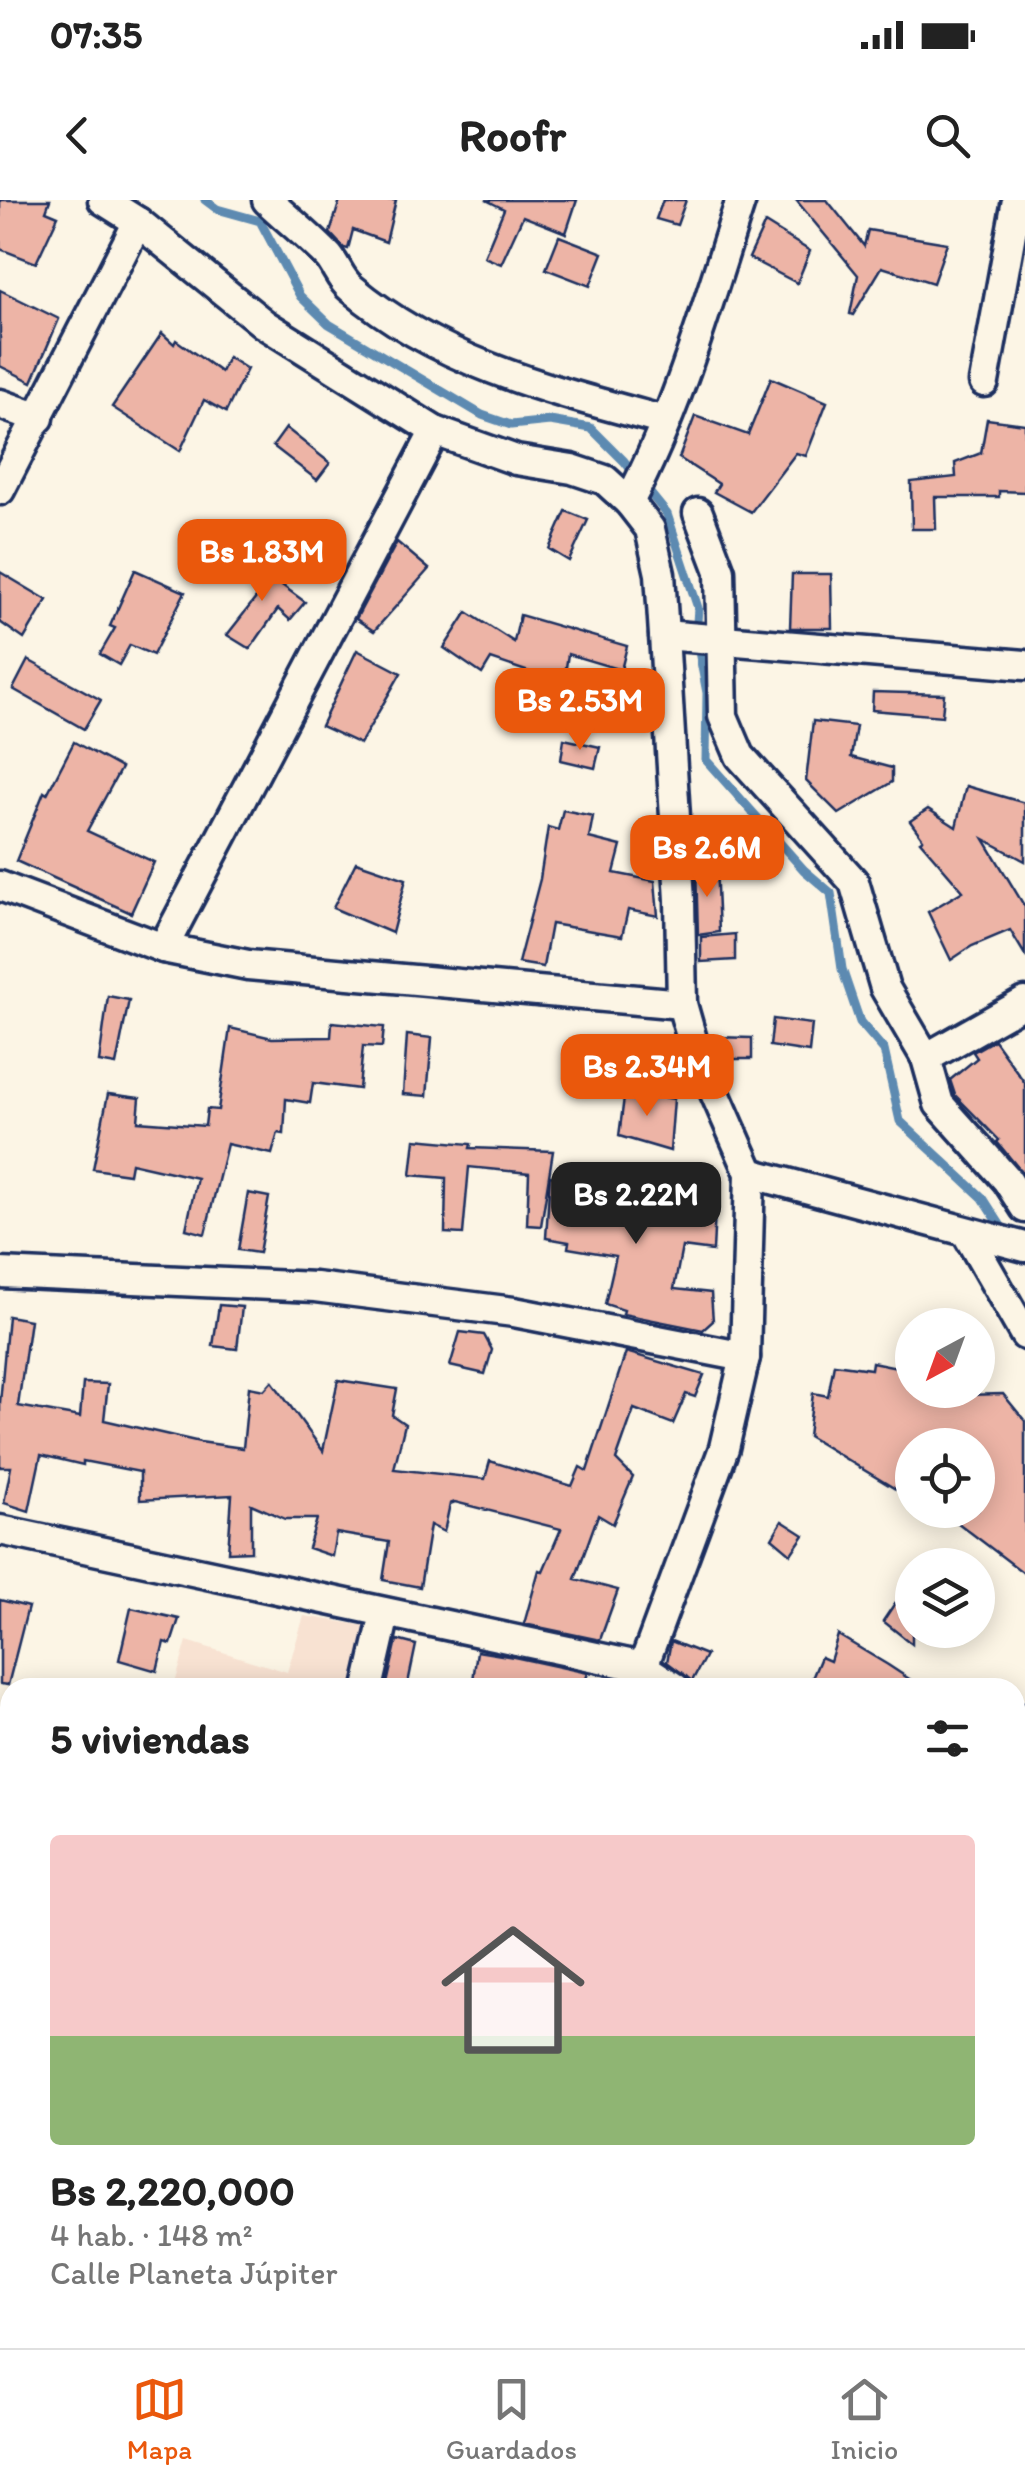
<!DOCTYPE html>
<html lang="es">
<meta charset="utf-8">
<style>
body{margin:0;font-family:Itim,sans-serif;background:#f2f2f2;color:#222;height:100vh;display:flex;flex-direction:column;font-size:38px;white-space:nowrap}
*{box-sizing:border-box;margin:0}
p{font-size:32px;color:#767676}
.icon{flex:none;width:55px;height:55px;fill:none;stroke:currentColor;stroke-width:2;stroke-linecap:round;stroke-linejoin:round}
.map{position:relative;flex:1;overflow:hidden}
.drawer{position:absolute;left:0px;top:1478px;width:1025px;height:672px;display:flex;flex-direction:column;background:#fff;border-radius:30px 30px 0 0;box-shadow:0 5px 25px #0003}
.drawer>*{flex:none}
.needle{width:65px;rotate:221deg}
.tools{position:absolute;left:895px;top:1108px;display:grid;gap:20px}
.tools a{display:grid;place-items:center;width:100px;height:100px;border-radius:50%;background:#fff;box-shadow:0 5px 25px #0003;font-size:50px}
.price{position:absolute;translate:-50% -85px;padding:0 22px;border-radius:20px;background:#ea580c;color:#fff;font-size:32px;line-height:65px;filter:drop-shadow(0 2px 5px #0008)}
.price::after{content:'';position:absolute;left:50%;top:60px;width:30px;height:22px;margin-left:-15px;background:inherit;clip-path:polygon(0 0,100% 0,50% 100%)}
.price.on{background:#222;color:#fff}
ul{padding:0;list-style:none}
li{display:grid;align-content:center;gap:20px;height:530px;padding:0 50px}
li span{display:grid;place-items:center;height:310px;border-radius:10px;color:#555}
li>.icon{margin-inline-start:auto}
span .icon{width:180px;height:180px;fill:#fffc;stroke-width:1}
li b{font-size:42px}
h2{display:flex;justify-content:space-between;align-items:center;height:120px;padding:0 50px;font-size:42px}
.status{display:flex;justify-content:space-between;align-items:center;height:70px;padding:0 50px;background:#fff;direction:ltr}
.status svg{height:28px;fill:currentColor}
header{display:flex;justify-content:space-between;align-items:center;height:130px;padding:0 50px;background:#fff;font-size:45px;font-weight:700}
.menu{display:flex;justify-content:space-around;align-items:center;height:140px;border-top:2px solid #e0e0e0;background:#fff;font-size:28px;color:#767676}
.menu a{display:grid;justify-items:center;gap:5px}
.menu .on{color:#ea580c}
.map>svg:first-child{display:block}
.built{fill:#f8e2d2}
.green{fill:#a6dc9f;stroke:#60867e;stroke-width:2.5}
.lines{fill:none;stroke-linecap:round;stroke-linejoin:round}
.stream{stroke:#5d8ab1;stroke-width:9}
.building{fill:#edb4a6;stroke:#1b2f5e;stroke-width:2.5}
.minor-casing{stroke:#1b2f5e;stroke-width:35}
.tertiary-casing{stroke:#1b2f5e;stroke-width:42}
.minor{stroke:#fcf5e5;stroke-width:28}
.tertiary{stroke:#fcf5e5;stroke-width:35}
</style>
<div class="status"><b>07:35</b><svg viewBox="0 0 49 12"><path d="M0 12V9h3v3zM5 12V6h3v6zM10 12V3h3v9zM15 12V0h3v12zM26 1h20v11H26zM47 4h2v5h-2z"/></svg></div>
<header><svg class="icon" aria-label="back" viewBox="0 0 24 24"><path d="M15 5l-7 7 7 7"/></svg>Roofr<svg class="icon" aria-label="search" viewBox="0 0 24 24"><circle cx="10" cy="10" r="6"/><path d="M15 15l6 6"/></svg></header>
<div class="map">
<svg width="1025" height="2148" viewBox="0 0 1025 2148">
<rect width="100%" height="100%" fill="#fcf5e5"/>
<filter id="ink" filterUnits="userSpaceOnUse"><feTurbulence type="fractalNoise" baseFrequency=".01" numOctaves="2"/><feDisplacementMap in="SourceGraphic" scale="20" xChannelSelector="R" yChannelSelector="G"/><feConvolveMatrix kernelMatrix="1 2 1 2 8 2 1 2 1" color-interpolation-filters="sRGB"/></filter>
<g filter="url(#ink)">
<polygon class="built" points="304,1416 367,1426 353,1487 174,1487 187,1441 287,1472"/>
<g class="green">
<polygon points="1015,1778 1025,1787 1025,2092 1015,2093"/>
<polygon points="10,2088 10,2140 306,2140 312,2148 0,2148 0,2089"/>
<polygon points="731,2140 913,2140 907,2148 775,2148"/>
</g>
<g class="lines">
<g class="stream">
<polyline points="205,0 217,9 260,21 300,96 329,124 482,215 511,225 550,221 591,228 624,261 667,314 698,408 696,436 707,493 706,560 804,670 831,693 842,769 860,822 884,850 900,921 983,998 1006,1034"/>
<polyline points="0,1742 10,1749"/>
<polyline points="387,2140 394,2148"/>
</g>
</g>
<g class="building">
<polygon points="0,0 50,0 46,11 58,16 36,63 0,49"/>
<polygon points="340,0 396,0 386,42 353,30 348,49 344,48 330,33"/>
<polygon points="486,0 577,0 566,33 523,16 501,64 484,57 504,9"/>
<polygon points="663,0 686,0 677,25 656,19"/>
<polygon points="796,0 827,0 864,46 868,30 947,43 933,83 882,67 853,115 850,114 858,75"/>
<polygon points="765,23 810,51 797,83 749,58"/>
<polygon points="559,36 603,53 590,86 546,69"/>
<polygon points="0,90 59,119 32,182 0,166"/>
<polygon points="162,133 174,144 176,140 221,172 228,157 247,169 226,212 204,200 180,251 112,207"/>
<polygon points="771,178 827,202 806,256 796,253 751,312 714,292 719,284 679,258 695,216 748,235"/>
<polygon points="987,219 1025,224 1025,292 999,291 999,297 935,297 936,329 912,329 911,282 956,277 955,263 981,253"/>
<polygon points="286,228 330,263 317,280 273,246"/>
<polygon points="566,311 588,320 569,361 549,349"/>
<polygon points="397,342 429,369 374,431 356,419"/>
<polygon points="245,358 305,402 290,420 278,409 250,449 227,435 260,393 235,371"/>
<polygon points="135,370 185,392 153,455 130,445 119,465 100,454 115,428 110,426"/>
<polygon points="0,372 47,400 24,439 0,422"/>
<polygon points="792,374 831,374 832,428 790,428"/>
<polygon points="467,412 514,442 520,415 627,446 621,470 568,454 565,474 567,476 564,484 491,459 482,474 444,448"/>
<polygon points="357,450 401,473 360,544 321,526"/>
<polygon points="28,460 101,500 84,529 13,489"/>
<polygon points="873,492 944,494 942,516 872,510"/>
<polygon points="813,521 856,526 851,557 892,568 892,582 839,614 806,581"/>
<polygon points="564,539 600,547 595,568 561,560"/>
<polygon points="74,542 121,568 87,631 154,662 131,713 16,661 44,592 47,594"/>
<polygon points="966,586 1025,603 1025,661 984,639 1025,707 1025,755 1010,730 972,746 951,760 928,712 963,691 920,641 923,639 910,621 928,609 956,627"/>
<polygon points="563,610 593,616 589,638 621,646 614,673 655,681 658,716 628,710 622,736 551,724 543,767 518,763 540,679 548,627 558,630"/>
<polygon points="356,662 406,679 392,733 333,708"/>
<polygon points="716,665 719,732 698,735 696,666"/>
<polygon points="735,734 735,760 701,762 701,737"/>
<polygon points="108,796 129,800 116,865 99,862"/>
<polygon points="773,819 812,824 809,852 770,846"/>
<polygon points="332,822 384,827 382,847 363,846 359,889 313,883 310,903 286,899 284,934 278,933 272,954 227,944 205,1034 186,1029 197,978 131,963 129,974 93,969 108,894 140,898 138,921 205,926 207,909 218,910 230,828 272,838 331,837"/>
<polygon points="407,835 432,838 427,896 403,894"/>
<polygon points="713,837 752,838 752,859 719,859"/>
<polygon points="994,840 1025,883 1025,976 997,942 999,940 955,895 950,880 977,858 973,852"/>
<polygon points="625,890 674,899 670,951 619,936"/>
<polygon points="415,939 471,944 470,948 553,951 541,1026 527,1025 529,973 469,967 463,1034 445,1033 446,978 411,975"/>
<polygon points="550,976 657,1000 715,1009 713,1051 682,1047 674,1089 711,1093 713,1121 703,1130 623,1114 624,1110 605,1104 616,1056 568,1048 569,1042 546,1038"/>
<polygon points="248,993 269,997 259,1053 238,1050"/>
<polygon points="219,1105 242,1107 237,1149 213,1146"/>
<polygon points="8,1116 30,1120 18,1206 80,1217 83,1183 108,1184 104,1220 200,1242 243,1248 249,1187 264,1190 272,1181 323,1251 338,1180 397,1189 392,1215 405,1224 394,1269 485,1279 490,1261 572,1286 580,1267 587,1271 626,1152 704,1175 695,1197 686,1194 673,1224 634,1209 616,1260 633,1277 613,1324 598,1315 575,1379 618,1390 600,1440 524,1424 539,1370 543,1371 561,1329 455,1302 450,1304 444,1332 430,1325 420,1387 383,1380 389,1342 336,1333 332,1356 308,1348 317,1319 285,1319 251,1304 251,1351 228,1352 232,1295 140,1300 140,1272 83,1261 83,1265 41,1255 29,1311 4,1303 11,1267 0,1267 0,1203"/>
<polygon points="460,1132 484,1135 492,1150 485,1174 450,1166"/>
<polygon points="872,1162 912,1170 912,1190 963,1190 962,1195 1003,1194 1025,1221 1025,1374 941,1310 978,1310 978,1245 912,1245 912,1299 808,1236 813,1193 828,1196 834,1164 871,1169"/>
<polygon points="782,1321 804,1335 791,1354 772,1338"/>
<polygon points="0,1400 28,1407 8,1485 0,1484"/>
<polygon points="895,1403 912,1416 912,1444 883,1421"/>
<polygon points="131,1408 179,1419 171,1444 164,1442 157,1471 119,1460"/>
<polygon points="838,1435 888,1465 923,1488 808,1488 821,1457 830,1461"/>
<polygon points="397,1440 416,1445 407,1488 386,1488"/>
<polygon points="671,1441 706,1455 692,1481 667,1462"/>
<polygon points="477,1451 514,1457 588,1473 583,1488 472,1488"/>
</g>
<g class="lines">
<g class="minor-casing">
<g id="minor">
<polyline points="103,0 138,22 264,124 435,231 516,260 572,269 605,280 629,302 650,329 660,374 664,435 680,700 682,804 693,843 750,973 745,1157 724,1248 643,1467 641,1488"/>
<path d="M 267,0 C 287,19 310,37 329,57 C 337,67 341,80 351,88 C 441,164 554,191 665,221"/>
<polyline points="984,182 1017,0"/>
<polyline points="0,204 39,218"/>
<polyline points="0,290 138,22"/>
<path d="M 629,302 C 679,207 708,102 741,0"/>
<polyline points="698,313 720,371 723,516 740,556 854,682 885,788 926,858 939,904 1007,980 1025,1008"/>
<polyline points="664,435 1025,465"/>
<polyline points="0,686 163,748 248,765 682,804"/>
<polyline points="163,748 435,231"/>
<polyline points="926,858 1025,802"/>
<polyline points="750,973 1025,1047"/>
<polyline points="966,1032 1025,1135"/>
<polyline points="0,1073 315,1087 514,1112 745,1157"/>
<polyline points="0,1330 643,1467 675,1488"/>
<polyline points="368,1488 385,1414"/>
<polyline points="1015,1516 1025,1526"/>
<polyline points="1015,1751 1025,1763"/>
<polyline points="0,1806 10,1813"/>
<polyline points="0,2072 10,2071"/>
<polyline points="1015,2109 1025,2108"/>
<polyline points="326,2140 332,2148"/>
<polyline points="671,2140 700,2148"/>
<polyline points="548,2148 551,2140"/>
<polyline points="928,2148 936,2140"/>
</g>
</g>
<g class="tertiary-casing">
<g id="tertiary">
<polyline points="0,1692 10,1698"/>
<polyline points="443,2140 450,2148"/>
</g>
</g>
<use href="#minor" class="minor"/>
<use href="#tertiary" class="tertiary"/>
</g>
</g>
</svg>
<div class="tools">
<a><svg class="needle" viewBox="-14 -14 28 28"><path d="M0-13l5 13h-10z" fill="#e53935"/><path d="M0 13l5-13h-10z" fill="#767676"/></svg></a>
<a><svg class="icon" aria-label="locate" viewBox="0 0 24 24"><circle cx="12" cy="12" r="6"/><path d="M12 2v4M12 18v4M2 12h4M18 12h4"/></svg></a>
<a><svg class="icon" aria-label="layers" viewBox="0 0 24 24"><path d="M12 4l9 5-9 5-9-5zM3 14l9 5 9-5"/></svg></a>
</div>
<b class="price" style="left:262px;top:404px">Bs 1.83M</b>
<b class="price" style="left:580px;top:553px">Bs 2.53M</b>
<b class="price" style="left:707px;top:700px">Bs 2.6M</b>
<b class="price" style="left:647px;top:919px">Bs 2.34M</b>
<b class="price on" style="left:636px;top:1047px">Bs 2.22M</b>
<section class="drawer">
<h2>5 viviendas<svg class="icon" aria-label="filters" viewBox="0 0 24 24"><path d="M4 7h16M4 17h16"/><circle cx="9" cy="7" r="2"/><circle cx="15" cy="17" r="2"/></svg></h2>
<ul>
<li><span style="background:linear-gradient(#f6c9c9 65%,#8fb573 0)"><svg class="icon" aria-label="home" viewBox="0 0 24 24"><path d="M3 11l9-7 9 7M6 9v11h12V9"/></svg></span><div><b>Bs 2,220,000</b><p>4 hab. · 148 m²</p><p>Calle Planeta Júpiter</p></div></li>
</ul>
</section>
</div>
<nav class="menu">
<a class="on"><svg class="icon" aria-label="map" viewBox="0 0 24 24"><path d="M3 6l6-2 6 2 6-2v14l-6 2-6-2-6 2zM9 4v14M15 6v14"/></svg>Mapa</a>
<a><svg class="icon" aria-label="saved" viewBox="0 0 24 24"><path d="M7 4h10v16l-5-4-5 4z"/></svg>Guardados</a>
<a><svg class="icon" aria-label="home" viewBox="0 0 24 24"><path d="M3 11l9-7 9 7M6 9v11h12V9"/></svg>Inicio</a>
</nav>
